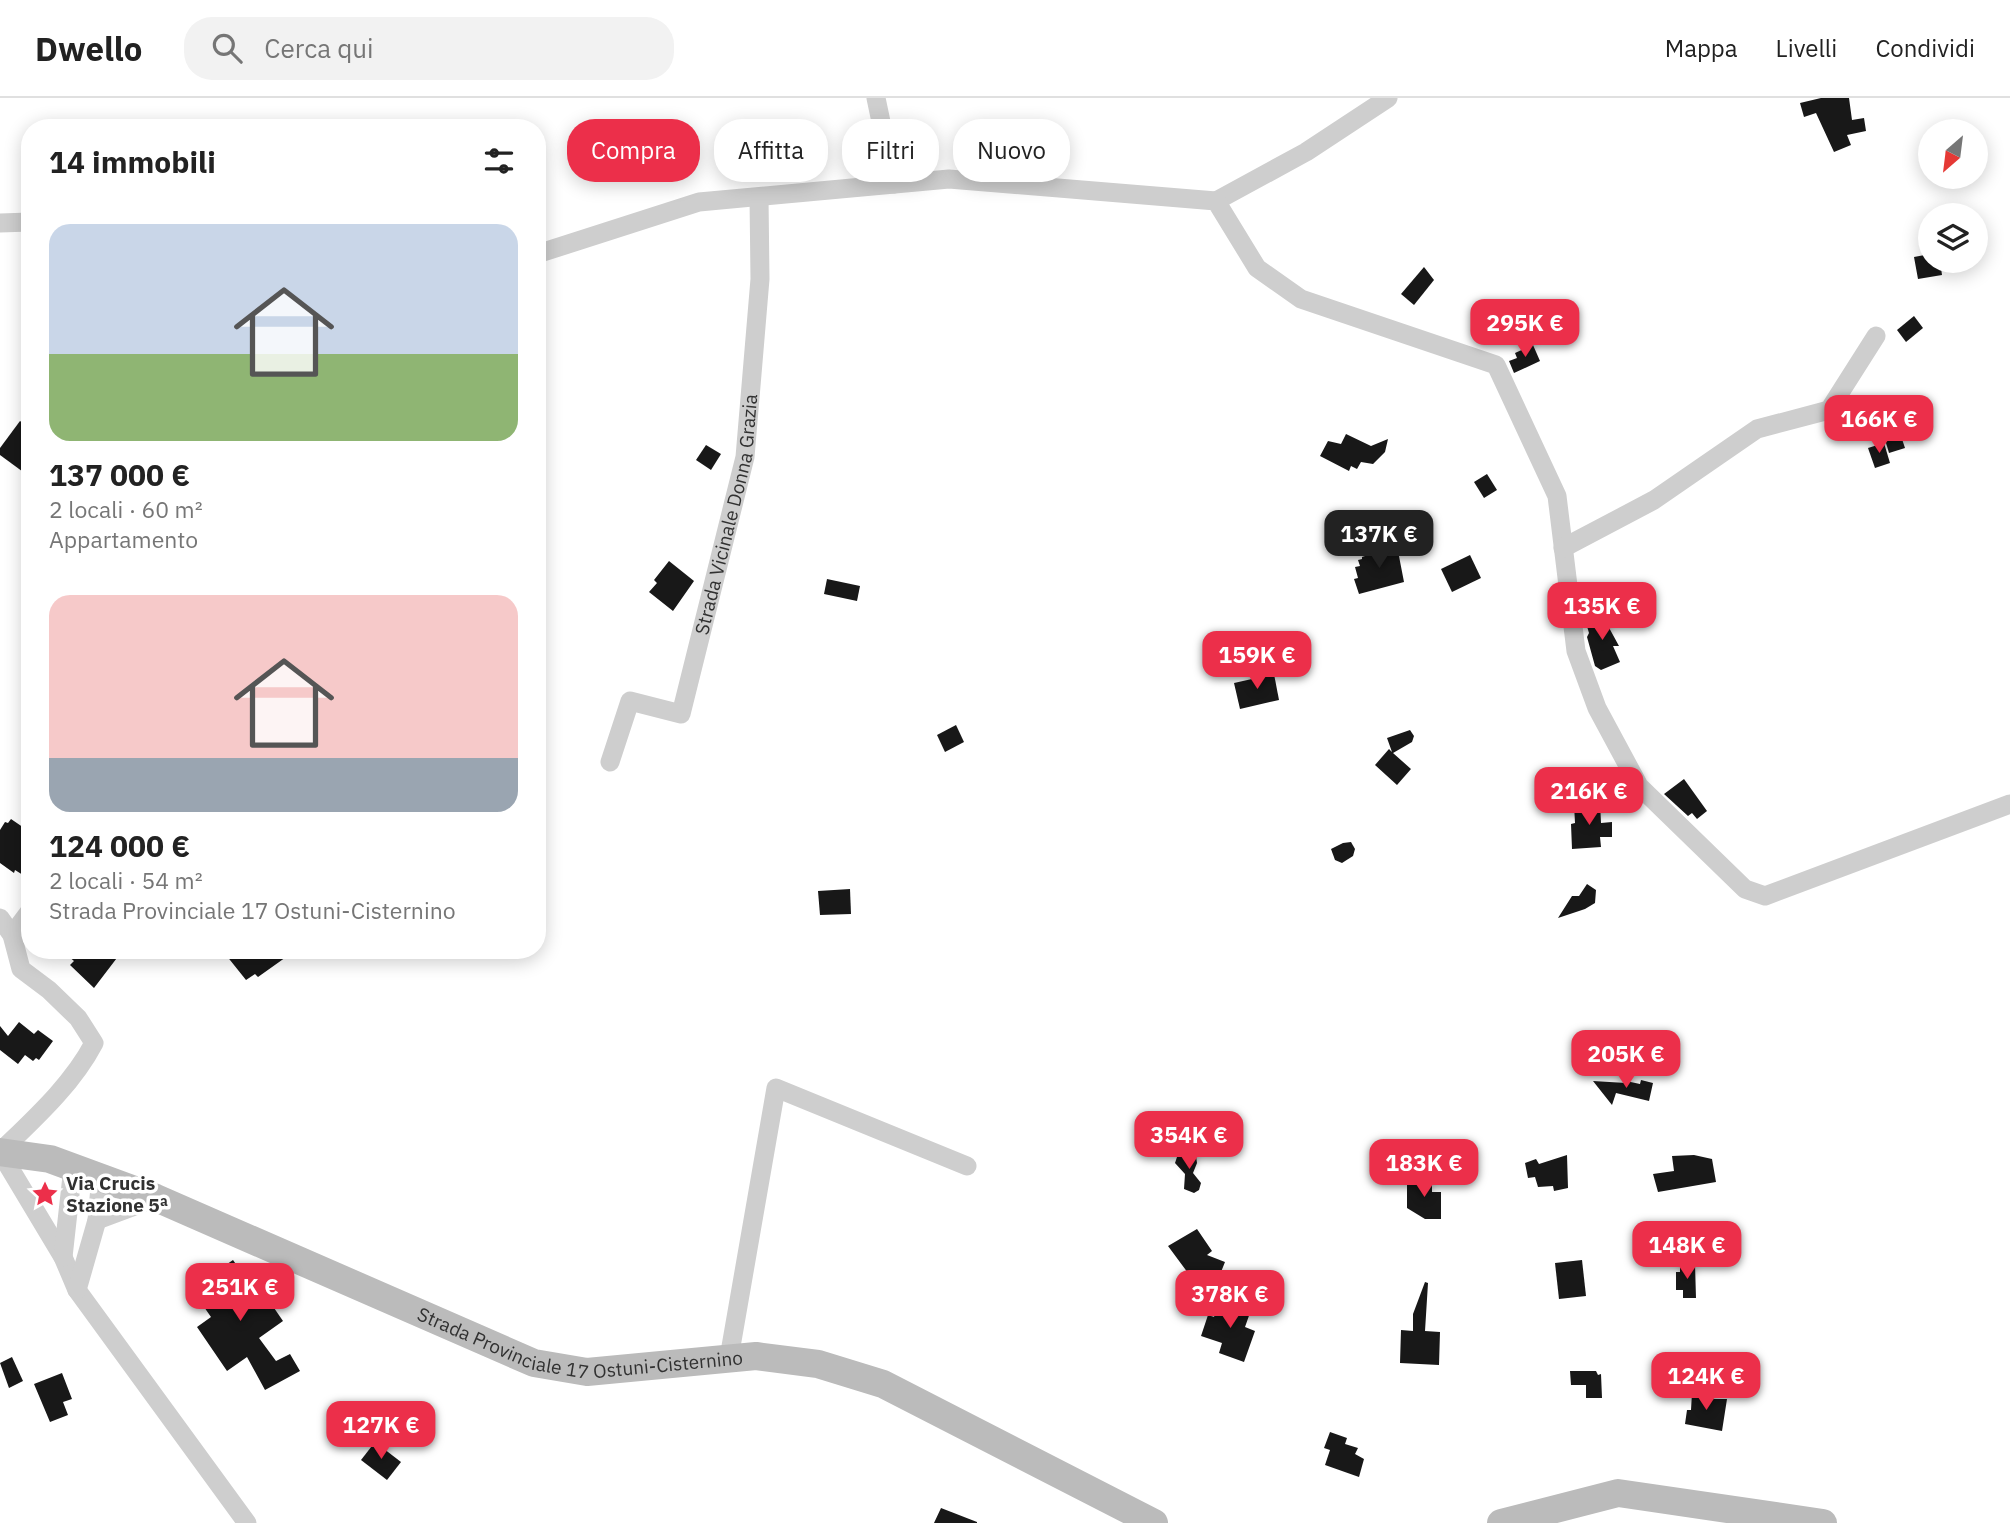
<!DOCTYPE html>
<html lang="it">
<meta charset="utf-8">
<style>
body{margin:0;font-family:"IBM Plex Sans",sans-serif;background:#f2f2f2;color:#222;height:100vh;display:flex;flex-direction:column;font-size:26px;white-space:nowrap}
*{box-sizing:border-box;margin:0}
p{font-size:23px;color:#767676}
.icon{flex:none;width:38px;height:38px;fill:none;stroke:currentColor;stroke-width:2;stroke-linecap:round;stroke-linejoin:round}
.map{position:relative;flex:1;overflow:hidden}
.drawer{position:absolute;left:21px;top:21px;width:525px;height:840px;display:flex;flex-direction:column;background:#fff;border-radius:28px;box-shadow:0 4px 18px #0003}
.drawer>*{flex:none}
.guide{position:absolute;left:567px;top:21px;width:665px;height:63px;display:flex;gap:14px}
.needle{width:46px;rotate:208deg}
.buttons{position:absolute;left:1918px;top:21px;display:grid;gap:14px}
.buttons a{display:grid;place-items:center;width:70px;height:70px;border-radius:50%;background:#fff;box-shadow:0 4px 18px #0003;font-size:35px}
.price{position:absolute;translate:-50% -60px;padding:0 16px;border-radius:14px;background:#ec2f4a;color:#fff;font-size:23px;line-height:46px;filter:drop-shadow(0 2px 4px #0008)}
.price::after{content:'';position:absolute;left:50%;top:42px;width:21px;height:16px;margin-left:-10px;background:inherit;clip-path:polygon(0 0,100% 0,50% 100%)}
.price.selected{background:#222;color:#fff}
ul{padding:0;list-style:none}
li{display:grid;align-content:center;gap:14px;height:371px;padding:0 28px}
li span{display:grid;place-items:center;height:217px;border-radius:21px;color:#555}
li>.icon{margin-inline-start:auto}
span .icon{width:126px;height:126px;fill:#fffc;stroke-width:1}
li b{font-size:30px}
h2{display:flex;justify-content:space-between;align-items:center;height:84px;padding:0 28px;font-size:30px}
.pill{padding:0 24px;border-radius:28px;background:#fff;box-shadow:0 4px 18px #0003;font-size:24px;line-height:63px}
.pill.selected{background:#ec2f4a;color:#fff}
header{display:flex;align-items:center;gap:42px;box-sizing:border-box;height:98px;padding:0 35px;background:#fff;border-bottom:2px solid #e0e0e0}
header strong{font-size:33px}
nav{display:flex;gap:38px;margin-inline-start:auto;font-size:24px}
.search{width:490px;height:63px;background:#f2f2f2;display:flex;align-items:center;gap:18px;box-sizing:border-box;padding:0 24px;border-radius:28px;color:#767676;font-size:26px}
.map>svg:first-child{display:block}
.building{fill:#181818}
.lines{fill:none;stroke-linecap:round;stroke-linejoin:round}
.street{stroke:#cecece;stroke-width:19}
.secondary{stroke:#bbb;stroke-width:28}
.labels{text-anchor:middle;stroke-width:7;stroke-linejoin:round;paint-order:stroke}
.street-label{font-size:19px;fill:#313131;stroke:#fff}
.poi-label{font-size:19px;font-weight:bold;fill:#313131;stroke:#fff;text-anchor:start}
</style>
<header>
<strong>Dwello</strong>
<div class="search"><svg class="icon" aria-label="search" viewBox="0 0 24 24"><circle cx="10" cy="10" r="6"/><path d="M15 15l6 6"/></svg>Cerca qui</div>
<nav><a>Mappa</a><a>Livelli</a><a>Condividi</a></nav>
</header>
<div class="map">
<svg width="2010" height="1425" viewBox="0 0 2010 1425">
<rect width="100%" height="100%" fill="#fff"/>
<g class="building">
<polygon points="1821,0 1849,0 1852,22 1864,20 1866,33 1847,37 1851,47 1834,54 1816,15 1804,19 1800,5"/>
<polygon points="1930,156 1930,163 1940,163 1942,177 1918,181 1914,159"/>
<polygon points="1424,169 1434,182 1414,207 1401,196"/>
<polygon points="1914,218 1923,230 1906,244 1897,232"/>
<polygon points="1533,247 1540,263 1514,275 1509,263 1517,260 1515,255"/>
<polygon points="20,323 30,330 30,379 0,357 0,350"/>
<polygon points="1896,323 1905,350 1889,355 1881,328"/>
<polygon points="1346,336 1371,348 1388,341 1385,354 1373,366 1361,364 1357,371 1351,368 1349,373 1320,358 1328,343 1341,346"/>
<polygon points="1884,345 1890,365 1875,370 1868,350"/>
<polygon points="706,347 721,356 711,372 696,362"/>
<polygon points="1487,376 1497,392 1484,400 1474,384"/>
<polygon points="1386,445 1389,455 1398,453 1404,484 1359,496 1354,481 1358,480 1355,469 1360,468 1358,462 1362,461 1362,459 1374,455 1373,448"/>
<polygon points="1470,457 1481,480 1452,494 1441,471"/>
<polygon points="669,463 694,483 673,513 649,494 657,485 654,482"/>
<polygon points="827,481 860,488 857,503 824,496"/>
<polygon points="1615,512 1607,526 1619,548 1613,548 1620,564 1601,572 1595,568 1587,539 1589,535 1586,525"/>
<polygon points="1274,576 1279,602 1240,611 1234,585"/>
<polygon points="956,627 964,644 945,654 937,637"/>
<polygon points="1410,632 1414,638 1412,644 1393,655 1411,671 1397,687 1375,667 1389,651 1392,654 1387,640"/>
<polygon points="1684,681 1707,713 1697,721 1692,715 1688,718 1664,696"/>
<polygon points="1600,704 1601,725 1612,724 1612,739 1600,739 1601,749 1572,751 1571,726 1575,725 1574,706"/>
<polygon points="11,721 30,734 30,767 23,777 15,772 14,775 0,765 0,732 5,724 8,725"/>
<polygon points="1351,744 1355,751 1353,758 1342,765 1335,762 1331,751 1343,745"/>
<polygon points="1587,786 1596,792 1595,805 1585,811 1558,820 1572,798 1579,798"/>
<polygon points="850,791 851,816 820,817 818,793"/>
<polygon points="61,852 123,852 94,890 70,867 74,863"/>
<polygon points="222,852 296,852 258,879 255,876 246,882"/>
<polygon points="19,924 34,936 38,932 53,943 39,962 36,960 33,963 25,957 18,966 0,952 0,928 8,938"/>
<polygon points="1641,982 1653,985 1649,1003 1616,995 1612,1007 1593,983 1626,985 1626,983 1640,986"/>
<polygon points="1187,1053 1196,1058 1197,1065 1193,1075 1201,1085 1199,1092 1194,1095 1184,1091 1185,1076 1175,1065 1178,1056"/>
<polygon points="1395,1056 1396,1080 1377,1080 1376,1057"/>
<polygon points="1567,1057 1568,1090 1554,1093 1553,1088 1538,1089 1535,1079 1528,1080 1525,1065 1536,1061 1539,1066"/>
<polygon points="1694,1057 1712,1061 1716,1084 1658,1094 1653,1076 1674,1073 1672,1058"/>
<polygon points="1407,1082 1432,1082 1432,1094 1441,1094 1441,1121 1425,1121 1407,1110"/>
<polygon points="1197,1131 1212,1153 1207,1157 1225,1164 1217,1184 1190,1173 1188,1175 1168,1148"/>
<polygon points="233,1162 252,1189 260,1184 275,1205 272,1207 283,1223 259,1240 276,1263 290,1256 300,1273 265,1292 247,1259 227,1273 197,1229 211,1219 186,1183 202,1172 207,1180"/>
<polygon points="1582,1162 1586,1198 1559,1201 1555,1165"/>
<polygon points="1680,1166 1695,1166 1696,1200 1683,1200 1683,1192 1676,1192 1676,1174 1680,1174"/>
<polygon points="1425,1184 1428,1185 1425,1233 1440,1234 1439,1267 1400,1265 1401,1232 1413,1233 1413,1216"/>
<polygon points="1220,1202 1251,1212 1245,1229 1255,1233 1244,1264 1219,1255 1222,1245 1201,1238 1208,1217 1214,1219"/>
<polygon points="12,1259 23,1283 9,1290 0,1265"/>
<polygon points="1570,1273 1596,1273 1598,1277 1601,1276 1602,1300 1586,1300 1586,1287 1571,1287"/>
<polygon points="62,1275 72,1301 63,1304 68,1317 50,1324 34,1286"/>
<polygon points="1692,1295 1707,1297 1706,1301 1727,1301 1722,1333 1685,1326 1687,1312 1691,1312"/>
<polygon points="1330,1334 1347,1340 1345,1346 1358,1350 1355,1356 1364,1361 1359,1379 1325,1367 1330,1352 1324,1350"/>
<polygon points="375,1344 401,1364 387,1382 361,1362"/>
<polygon points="941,1410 977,1424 977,1425 934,1425"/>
</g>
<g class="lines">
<g class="street">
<polyline points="876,0 894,86"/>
<polyline points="1216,103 1306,54 1388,0"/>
<polyline points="0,125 30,124"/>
<polyline points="537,156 699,104 949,81 1216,103 1257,170 1301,201 1496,267 1557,398 1576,553 1597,610 1639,688 1745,791 1765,798 2010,706"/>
<polyline points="1563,450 1654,402 1757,331 1829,312 1876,238"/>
<path id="s1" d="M 610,664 L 630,603 L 681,616 L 745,359 L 760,181 L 759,99"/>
<path d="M 0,820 L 12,837 L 21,871 L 49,892 L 78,920 L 94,945 C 72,987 34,1021 0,1054 L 63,1159 L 77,1192 L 247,1425"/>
<polyline points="12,837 30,813"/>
<polyline points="97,1122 156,1100"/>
<polyline points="63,1159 73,1069"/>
<polyline points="77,1192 97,1122 101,1078"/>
<polyline points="729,1260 776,990 967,1068"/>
</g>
<g class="secondary">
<path id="s2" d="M 0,1054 L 50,1061 L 156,1100 L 534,1265 L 587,1274 L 756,1258 L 818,1266 L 883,1286 L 1154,1425"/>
<polyline points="1501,1425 1618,1395 1823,1425"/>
</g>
</g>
<defs>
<g id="sight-bare" transform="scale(2.1)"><path d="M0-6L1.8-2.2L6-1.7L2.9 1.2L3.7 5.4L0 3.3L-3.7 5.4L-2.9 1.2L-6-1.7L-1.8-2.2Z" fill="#ec2f4a" stroke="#fff" stroke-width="2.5" paint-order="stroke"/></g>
</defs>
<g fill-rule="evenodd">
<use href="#sight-bare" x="45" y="1096"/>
</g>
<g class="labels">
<g class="street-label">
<text dy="7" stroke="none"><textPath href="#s1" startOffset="322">Strada Vicinale Donna Grazia</textPath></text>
<text dy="7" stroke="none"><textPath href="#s2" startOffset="618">Strada Provinciale 17 Ostuni-Cisternino</textPath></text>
</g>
<g class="poi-label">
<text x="66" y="1092">Via Crucis<tspan x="66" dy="22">Stazione 5ª</tspan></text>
</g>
</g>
</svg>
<div class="buttons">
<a><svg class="needle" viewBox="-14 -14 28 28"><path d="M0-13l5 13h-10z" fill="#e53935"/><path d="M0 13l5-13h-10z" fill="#767676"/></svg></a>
<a><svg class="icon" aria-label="layers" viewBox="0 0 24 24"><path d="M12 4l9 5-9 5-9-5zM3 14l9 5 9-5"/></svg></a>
</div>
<b class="price" style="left:1525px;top:261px">295K €</b>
<b class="price" style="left:1879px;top:357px">166K €</b>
<b class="price selected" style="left:1379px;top:472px">137K €</b>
<b class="price" style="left:1602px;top:544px">135K €</b>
<b class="price" style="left:1257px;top:593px">159K €</b>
<b class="price" style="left:1589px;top:729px">216K €</b>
<b class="price" style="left:1626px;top:992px">205K €</b>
<b class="price" style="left:1189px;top:1073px">354K €</b>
<b class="price" style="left:1424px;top:1101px">183K €</b>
<b class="price" style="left:1687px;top:1183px">148K €</b>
<b class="price" style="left:240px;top:1225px">251K €</b>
<b class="price" style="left:1230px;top:1232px">378K €</b>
<b class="price" style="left:1706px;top:1314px">124K €</b>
<b class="price" style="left:381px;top:1363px">127K €</b>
<div class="guide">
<a class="pill selected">Compra</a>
<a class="pill">Affitta</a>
<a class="pill">Filtri</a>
<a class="pill">Nuovo</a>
</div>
<section class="drawer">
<h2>14 immobili<svg class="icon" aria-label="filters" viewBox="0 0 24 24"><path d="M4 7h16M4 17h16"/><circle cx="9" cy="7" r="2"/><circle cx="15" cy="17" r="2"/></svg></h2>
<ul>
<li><span style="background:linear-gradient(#c9d6e8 60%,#8fb573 0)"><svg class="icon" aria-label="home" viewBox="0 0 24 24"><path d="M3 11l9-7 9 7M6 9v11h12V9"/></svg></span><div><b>137 000 €</b><p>2 locali · 60 m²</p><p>Appartamento</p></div></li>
<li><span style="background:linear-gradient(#f6c9c9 75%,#9aa5b1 0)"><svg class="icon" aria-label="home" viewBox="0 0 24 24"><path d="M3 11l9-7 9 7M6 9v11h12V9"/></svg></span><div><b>124 000 €</b><p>2 locali · 54 m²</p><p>Strada Provinciale 17 Ostuni-Cisternino</p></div></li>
</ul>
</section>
</div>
